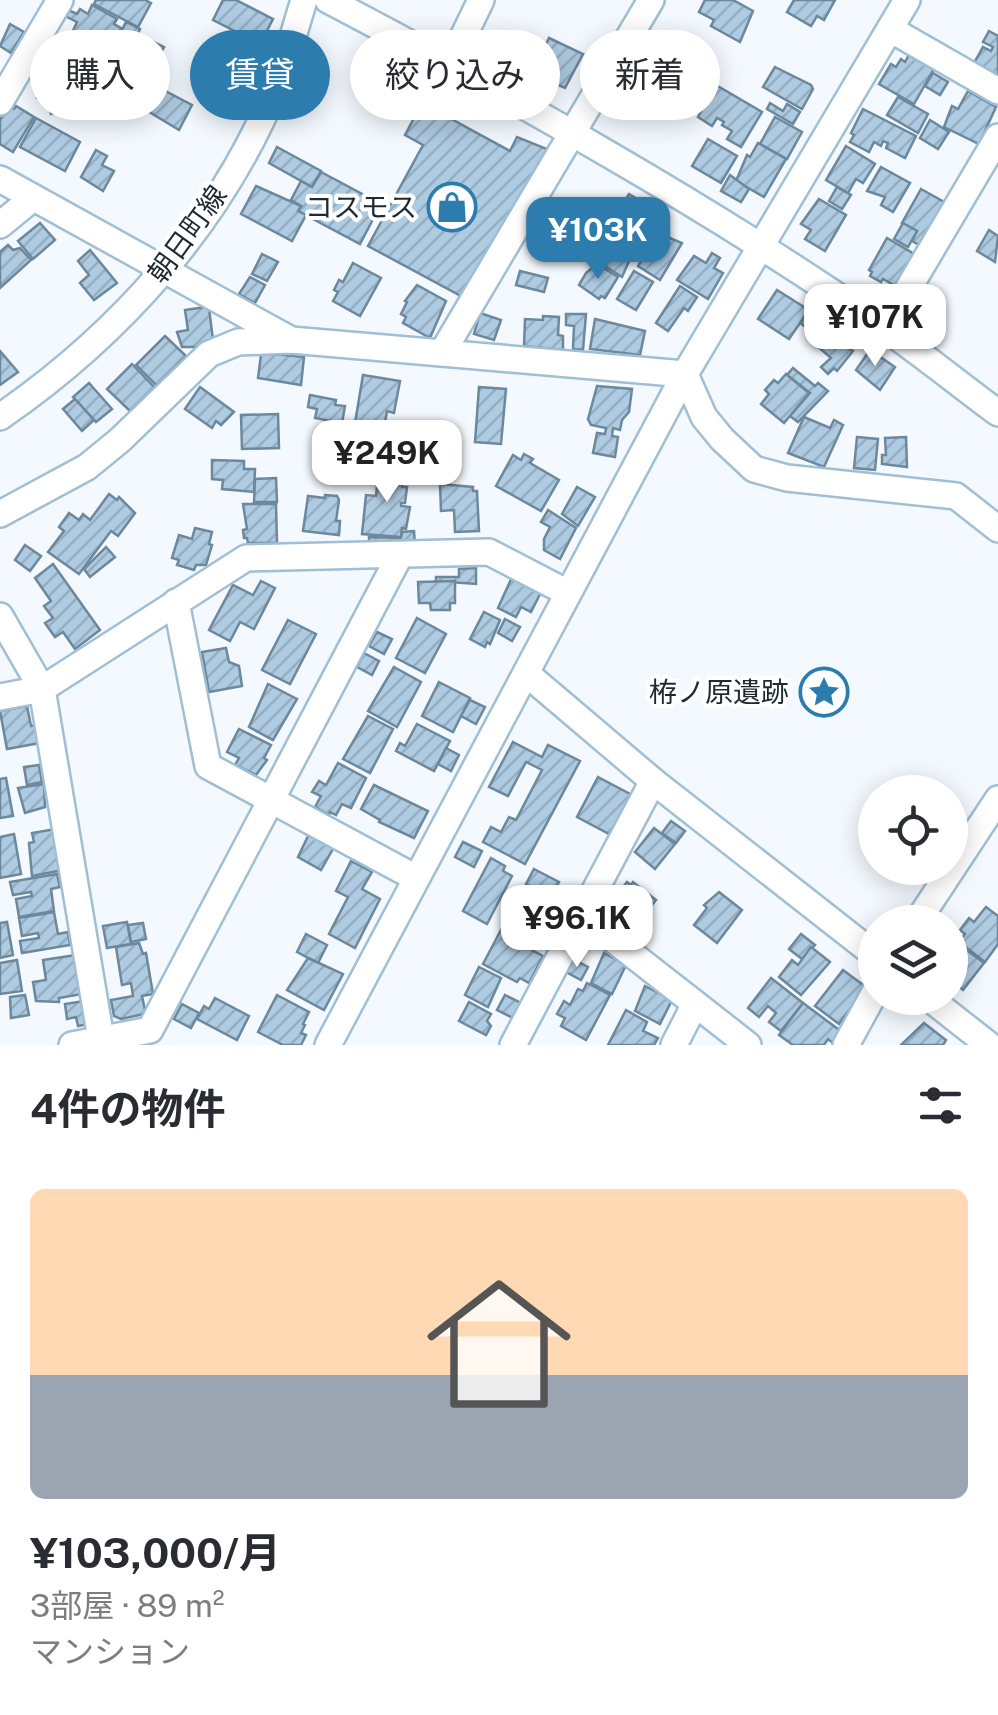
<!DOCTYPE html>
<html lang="ja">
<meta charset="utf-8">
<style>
body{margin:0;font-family:"Public Sans","Noto Sans JP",sans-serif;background:#f2f2f3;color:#2b2b33;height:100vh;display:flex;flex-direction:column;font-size:38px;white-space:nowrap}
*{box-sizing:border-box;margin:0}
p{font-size:32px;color:#7c7c81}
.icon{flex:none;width:55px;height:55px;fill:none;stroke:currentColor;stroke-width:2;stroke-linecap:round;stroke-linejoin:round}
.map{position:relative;height:1045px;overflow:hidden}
.drawer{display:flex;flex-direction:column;background:#fff;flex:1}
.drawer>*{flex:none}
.hud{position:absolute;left:30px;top:30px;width:940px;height:90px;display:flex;gap:20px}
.buttons{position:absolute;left:858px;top:775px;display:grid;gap:20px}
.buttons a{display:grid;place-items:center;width:110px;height:110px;border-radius:50%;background:#fff;box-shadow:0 5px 25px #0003;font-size:50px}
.price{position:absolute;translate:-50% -85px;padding:0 22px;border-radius:20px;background:#fff;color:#222;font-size:32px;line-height:65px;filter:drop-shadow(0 2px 5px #0008)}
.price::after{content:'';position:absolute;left:50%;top:60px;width:30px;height:22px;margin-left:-15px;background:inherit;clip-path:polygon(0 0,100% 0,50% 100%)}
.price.on{background:#2d7cae;color:#fff}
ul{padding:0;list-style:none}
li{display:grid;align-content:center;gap:20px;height:530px;padding:0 30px}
li span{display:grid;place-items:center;height:310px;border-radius:15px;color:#555}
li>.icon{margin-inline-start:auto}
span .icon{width:180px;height:180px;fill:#fffc;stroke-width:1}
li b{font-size:42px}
h2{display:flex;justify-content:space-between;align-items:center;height:120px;padding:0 30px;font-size:42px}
.chip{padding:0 35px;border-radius:45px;background:#fff;box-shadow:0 5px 25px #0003;font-size:35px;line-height:90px}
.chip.on{background:#2d7cae;color:#fff}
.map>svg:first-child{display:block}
.building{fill:url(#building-hatch);stroke:#6c889d;stroke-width:2.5}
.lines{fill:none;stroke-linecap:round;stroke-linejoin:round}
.minor-casing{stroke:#a0bed4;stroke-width:30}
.minor{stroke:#fff;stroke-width:25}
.labels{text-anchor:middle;stroke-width:8;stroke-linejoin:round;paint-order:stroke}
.poi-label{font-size:28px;fill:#1e2a32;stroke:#fff;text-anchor:end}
.street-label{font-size:28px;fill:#1e2a32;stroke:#fff}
</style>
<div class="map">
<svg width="998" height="1045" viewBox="0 0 998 1045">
<defs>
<pattern id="building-hatch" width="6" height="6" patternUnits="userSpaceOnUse" patternTransform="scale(2.5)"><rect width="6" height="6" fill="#aecbe2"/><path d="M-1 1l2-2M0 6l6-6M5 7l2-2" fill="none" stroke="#95aec2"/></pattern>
</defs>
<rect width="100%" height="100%" fill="#f3f9fe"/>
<g class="building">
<polygon points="96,0 145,0 151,3 138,27 94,4"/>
<polygon points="223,0 236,0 273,19 260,44 213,20"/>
<polygon points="705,0 733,0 753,11 740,42 711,26 714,20 699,12"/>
<polygon points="794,0 835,0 824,20 817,16 811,26 787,12"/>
<polygon points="92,5 117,19 114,24 121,28 111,55 71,35 77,22 63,15 66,9 77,14 80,9 88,14"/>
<polygon points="126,22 140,29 132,46 118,38"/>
<polygon points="10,24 24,32 11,53 0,46"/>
<polygon points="989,31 998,36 998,77 974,63 983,47 991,51 993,47 983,42"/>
<polygon points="142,36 164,47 146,81 127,71"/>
<polygon points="549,38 583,54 565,88 532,74"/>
<polygon points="910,53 935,67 914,104 879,84 891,64 896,67 901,59 905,62"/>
<polygon points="666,57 695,69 683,90 656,74"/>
<polygon points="55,63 87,80 69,115 61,111 51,114 48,103 37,98"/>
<polygon points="775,67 811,85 813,89 802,109 763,87"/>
<polygon points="933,73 948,82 940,95 925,86"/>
<polygon points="699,74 714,83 706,96 691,88"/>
<polygon points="716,85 762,112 741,147 727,139 732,131 722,125 724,122 717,118 712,126 698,117"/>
<polygon points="156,86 192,105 179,130 146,110"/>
<polygon points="968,91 996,107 979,144 944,127 952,106 958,109"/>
<polygon points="898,97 928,114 918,133 887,115"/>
<polygon points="422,103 510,151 517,137 547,149 461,296 368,246 423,145 405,135"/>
<polygon points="770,103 783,111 787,104 800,112 793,124 767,109"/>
<polygon points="8,106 14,109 16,106 34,117 13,152 0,144 0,120"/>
<polygon points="863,109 916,136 905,158 886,148 888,143 883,141 881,146 874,142 869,152 850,142 854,135 851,133"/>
<polygon points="775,117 802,132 787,159 760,144"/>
<polygon points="36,118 80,142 65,171 20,147"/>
<polygon points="930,120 949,132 938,149 920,138"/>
<polygon points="708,139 737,156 721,183 692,166"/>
<polygon points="758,143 786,159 764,197 736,181 747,155 750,157"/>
<polygon points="846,146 875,164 863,183 856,179 848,193 826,180"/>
<polygon points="277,147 321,171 312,187 269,163"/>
<polygon points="96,150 107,156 102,165 114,171 103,191 81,177"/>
<polygon points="881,167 910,183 893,212 881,205 885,197 867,191"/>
<polygon points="321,172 381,204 360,244 298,211 301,206 291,200 301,181 312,187"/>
<polygon points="730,175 749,189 741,202 721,191"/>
<polygon points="256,186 301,206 298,211 306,215 292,241 241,214"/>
<polygon points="837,187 851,195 842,209 829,201"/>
<polygon points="921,189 946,203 921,246 912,241 917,231 902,223"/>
<polygon points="629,194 642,202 632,218 619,211"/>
<polygon points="819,199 846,215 825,251 805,239 811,230 801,224"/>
<polygon points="618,212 641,222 639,225 643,227 631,248 634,250 622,277 580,250 594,227 606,233"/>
<polygon points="40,223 55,240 33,259 18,241"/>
<polygon points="903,223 917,231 908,247 894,239"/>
<polygon points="989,230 998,236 995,262 977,251"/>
<polygon points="658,233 682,243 660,280 638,266"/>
<polygon points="887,238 916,255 897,287 883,279 881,282 870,276 872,272 869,270"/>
<polygon points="8,245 13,250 20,248 31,260 0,288 0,252"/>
<polygon points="90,250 117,283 94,300 80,283 89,275 78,261"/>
<polygon points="712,253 720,258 714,268 723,273 708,299 677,280 694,256 706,263"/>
<polygon points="262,254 278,262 267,281 252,274"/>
<polygon points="353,263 381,278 360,316 333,301 338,292 334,290 339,280 343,282"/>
<polygon points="597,264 618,277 605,298 601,296 599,299 579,285 586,273"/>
<polygon points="520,271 548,278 544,292 516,285"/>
<polygon points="634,271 653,282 636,310 617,299"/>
<polygon points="250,277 265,285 255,303 239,294"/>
<polygon points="417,285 446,301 430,338 403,323 406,317 401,314 407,302 405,301"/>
<polygon points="680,286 697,297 688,311 684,308 668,331 656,323"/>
<polygon points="777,290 809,310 789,339 758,319"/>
<polygon points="205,307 209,308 213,340 201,343 201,347 182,347 177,332 188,330 185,310"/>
<polygon points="809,311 830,325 825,331 853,351 837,371 834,368 828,374 821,367 831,358 815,344 820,337 800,323"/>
<polygon points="480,313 501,320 494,340 474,334"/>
<polygon points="566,314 586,314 583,350 573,349 574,326 566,325"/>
<polygon points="543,316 559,317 558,335 563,336 563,350 524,346 525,319 543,320"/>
<polygon points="595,319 645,331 640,355 590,349"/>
<polygon points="165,336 186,356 157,386 136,365"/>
<polygon points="870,350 895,367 880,390 856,370"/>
<polygon points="0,351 18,372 0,385"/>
<polygon points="264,353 304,357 301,385 258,378 261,355"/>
<polygon points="132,364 155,388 131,412 107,389"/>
<polygon points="793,368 815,386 818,383 828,391 798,422 790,416 810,393 787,375"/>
<polygon points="786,374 809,393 784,423 761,404 769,394 765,390 774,380 778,383"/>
<polygon points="363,375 400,381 394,413 387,411 382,440 353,435"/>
<polygon points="89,383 112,409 96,422 73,397"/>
<polygon points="597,386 632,389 629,412 622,420 620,430 613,428 612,436 618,437 615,457 593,453 597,433 605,434 606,428 591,425 588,419"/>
<polygon points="200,387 234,412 221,425 216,421 212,428 185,409"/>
<polygon points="479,387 506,389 501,444 475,442"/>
<polygon points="310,395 336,400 335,405 345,406 342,423 315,418 317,409 308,407"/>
<polygon points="75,399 94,420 82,431 63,409"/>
<polygon points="278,414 279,448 242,449 241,415"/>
<polygon points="804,417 830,428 834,420 843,425 824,467 788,453"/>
<polygon points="857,437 878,439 875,470 854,468"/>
<polygon points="906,437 907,467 882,464 882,455 886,455 885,438"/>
<polygon points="524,454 533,459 530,463 559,480 541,511 496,486 513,455 521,460"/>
<polygon points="212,460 244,461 244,469 255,469 254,492 222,489 223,480 212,479"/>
<polygon points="379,466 404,468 402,487 407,487 405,503 401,503 401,506 410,507 406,529 402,528 401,537 362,534 366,495 376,496"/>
<polygon points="276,478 277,502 254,502 255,479"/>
<polygon points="440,484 473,487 473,491 477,491 479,531 455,532 454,510 441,511"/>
<polygon points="577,487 595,497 578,526 562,514"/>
<polygon points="109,494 117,500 119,497 135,513 118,536 111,531 79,574 48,552 64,531 59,527 69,513 79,520 83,514 90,520"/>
<polygon points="325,495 337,496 339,500 336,521 340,521 339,535 303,531 308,496 325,498"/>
<polygon points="243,504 276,504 277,543 248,543 247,538 244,538 243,530 247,529"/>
<polygon points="548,510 576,528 560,559 544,550 544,539 550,527 541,522"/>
<polygon points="195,528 212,532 209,544 212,545 206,565 196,565 194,570 177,565 179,560 172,558 179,535 192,539"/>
<polygon points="414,531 415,545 369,546 369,537 401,538 402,532"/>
<polygon points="25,545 41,556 30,571 15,560"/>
<polygon points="106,547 115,557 90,577 84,569"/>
<polygon points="53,564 100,630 75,649 63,632 55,637 45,623 53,618 44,606 51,601 35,578"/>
<polygon points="476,568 476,584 436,581 436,577 459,577 459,569"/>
<polygon points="512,577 541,592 531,612 521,607 516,617 498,608"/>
<polygon points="261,581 275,588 254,629 240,622 230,641 209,630 233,585 253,595"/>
<polygon points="455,581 455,603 450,603 450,610 431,610 430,603 419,603 418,582"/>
<polygon points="484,612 500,620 490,644 487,642 485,647 470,639"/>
<polygon points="417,618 446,634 425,673 396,658"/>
<polygon points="505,619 520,627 512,641 498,633"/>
<polygon points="288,620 316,634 290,684 262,670"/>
<polygon points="377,632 392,639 384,654 369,646"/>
<polygon points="226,648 229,662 239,666 242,686 209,692 202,652"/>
<polygon points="364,653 379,661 372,675 357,667"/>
<polygon points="394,667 421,682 397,727 368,711"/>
<polygon points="439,682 470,698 453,732 422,716"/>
<polygon points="268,684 297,699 273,740 249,727"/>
<polygon points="470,700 485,707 476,724 461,716"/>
<polygon points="27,706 31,726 37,725 40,743 7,749 0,711"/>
<polygon points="368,716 393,729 370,773 343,759"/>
<polygon points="417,724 450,741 434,771 396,751 400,743 405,746"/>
<polygon points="239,729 271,745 264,758 267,760 256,775 235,765 239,758 227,752"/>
<polygon points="513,742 542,757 548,745 580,761 525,864 483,842 491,827 501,832 509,817 516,820 542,770 526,762 508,796 489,787"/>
<polygon points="446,748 459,755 451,771 438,764"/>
<polygon points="338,763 366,778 351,808 342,804 336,815 330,812 329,815 315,807 321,796 312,792 319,781 326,785"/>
<polygon points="39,765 42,782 27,785 24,767"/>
<polygon points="598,777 632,795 611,835 577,817"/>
<polygon points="6,778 13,816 0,818 0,779"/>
<polygon points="44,784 45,807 25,813 18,788"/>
<polygon points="374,785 428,811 414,838 379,822 380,820 361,809"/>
<polygon points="671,821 685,831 676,843 662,833"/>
<polygon points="654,828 675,844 655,869 635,852"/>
<polygon points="56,829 63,870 32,876 29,843 34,842 32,833"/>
<polygon points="14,834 21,874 0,878 0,837"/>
<polygon points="309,834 334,847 321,870 298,857"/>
<polygon points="463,842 482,851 474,867 455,857"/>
<polygon points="491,858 505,866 503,871 512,876 487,924 463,911"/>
<polygon points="351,861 372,872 362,889 380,899 355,948 329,934 348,897 336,891"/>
<polygon points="534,869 559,882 551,897 526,884"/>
<polygon points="57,874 60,887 51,889 54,911 19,917 16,899 32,896 31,892 13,895 10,882"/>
<polygon points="627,882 631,885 633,882 656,900 629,934 607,917 621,899 617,895"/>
<polygon points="719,892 742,910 717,943 694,925 707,908 704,905"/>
<polygon points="517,895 555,916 540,945 513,931 517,925 512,922 517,913 510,908"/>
<polygon points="986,907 998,916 998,944 985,962 959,942 965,934 960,930 969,918 974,922"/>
<polygon points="54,912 58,934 68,932 70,945 22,953 20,941 39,938 38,933 22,936 19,918"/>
<polygon points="7,922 13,955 0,958 0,923"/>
<polygon points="127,922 131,944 107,948 103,926"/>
<polygon points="143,923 146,939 131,942 128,925"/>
<polygon points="502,928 528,942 526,947 543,956 529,983 520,978 517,982 483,964"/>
<polygon points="306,934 327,945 318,963 297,952"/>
<polygon points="801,934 815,945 802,959 789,949"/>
<polygon points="139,943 143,954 146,953 153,994 142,996 145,1010 148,1010 144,1014 121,1019 114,1016 111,1000 133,996 131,983 122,985 116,947"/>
<polygon points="811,947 830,962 801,995 779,977 792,960 798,965"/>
<polygon points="967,950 984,963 963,990 950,979 950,971"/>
<polygon points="604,953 626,965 612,994 591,983"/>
<polygon points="76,955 82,994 59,998 59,1002 36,1001 33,982 46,980 43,960"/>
<polygon points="308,958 343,974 324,1010 287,990"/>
<polygon points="573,959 588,967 581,980 566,972"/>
<polygon points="17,960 22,991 0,994 0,963"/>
<polygon points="479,967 501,978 488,1007 465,995"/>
<polygon points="843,970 866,987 839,1024 815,1006"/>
<polygon points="771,978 803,1003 781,1031 769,1022 776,1013 768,1006 759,1017 748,1008"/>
<polygon points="587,983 610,995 586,1040 561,1026 565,1018 557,1014 564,1001 570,1005 578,989 583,991"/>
<polygon points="645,986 672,1000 660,1024 635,1011"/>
<polygon points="25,995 29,1015 11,1018 10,997"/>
<polygon points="277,995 309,1012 303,1024 305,1025 301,1033 306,1035 301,1045 283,1045 258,1032"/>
<polygon points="505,995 521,1003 513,1018 497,1010"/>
<polygon points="215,998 249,1016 237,1040 197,1019 204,1006 209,1009"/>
<polygon points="84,1001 88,1024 78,1026 76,1017 67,1019 65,1004"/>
<polygon points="469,1002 491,1014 487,1021 491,1026 486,1035 459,1021"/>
<polygon points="803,1003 842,1032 833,1043 828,1039 824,1045 793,1045 779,1035"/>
<polygon points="182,1004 199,1013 191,1028 174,1019"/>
<polygon points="626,1010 647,1022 643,1031 658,1038 654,1045 608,1045"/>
<polygon points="924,1023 946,1040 943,1045 901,1045"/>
</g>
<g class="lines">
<g class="minor-casing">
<g id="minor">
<path d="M 328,0 C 518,100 706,205 883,327 C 922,354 960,385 998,413"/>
<polyline points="890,29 998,91"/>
<polyline points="450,64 481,0"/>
<polyline points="0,102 60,0"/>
<polyline points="0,179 291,340"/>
<polyline points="0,225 33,198"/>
<polyline points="885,328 998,137"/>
<polyline points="442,353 651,0"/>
<path d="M 0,417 C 119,335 221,222 276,87 C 287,59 295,29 304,0"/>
<polyline points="0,514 87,467 120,440 209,354 238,342 291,340 685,374 704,417 722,439 754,469 787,478 956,496 998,529"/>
<polyline points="176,602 208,766 416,878"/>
<polyline points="0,616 42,689 102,1045"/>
<polyline points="527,674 653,781 875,955"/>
<polyline points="0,697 42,689 246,558 489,552 568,593"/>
<polyline points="583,916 748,1045"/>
<polyline points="917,922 998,799"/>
<polyline points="929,998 989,1045"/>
<polyline points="72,1045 150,1030 400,555"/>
<polyline points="328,1045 685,374 907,0"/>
<polyline points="513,1045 653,781"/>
<polyline points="674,1045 695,1004"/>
<polyline points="846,1045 875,992"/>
</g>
</g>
<use href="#minor" class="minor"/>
</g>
<defs>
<g id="shop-ring" transform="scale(2.5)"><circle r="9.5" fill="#fff" stroke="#2d7cae" stroke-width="1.5"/><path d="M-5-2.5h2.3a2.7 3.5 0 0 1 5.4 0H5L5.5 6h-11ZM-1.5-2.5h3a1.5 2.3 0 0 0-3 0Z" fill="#2d7cae"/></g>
<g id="sight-ring" transform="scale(2.5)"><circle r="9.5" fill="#fff" stroke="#2d7cae" stroke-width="1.5"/><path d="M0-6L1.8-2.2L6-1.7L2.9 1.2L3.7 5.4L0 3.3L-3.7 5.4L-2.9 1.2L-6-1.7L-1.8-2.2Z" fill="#2d7cae"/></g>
</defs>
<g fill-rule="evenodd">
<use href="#shop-ring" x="452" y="207"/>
<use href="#sight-ring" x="824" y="692"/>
</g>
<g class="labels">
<g class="poi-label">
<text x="417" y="217">コスモス</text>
<text x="789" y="702">栫ノ原遺跡</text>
</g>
<g class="street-label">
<text transform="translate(187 234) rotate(-54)" y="10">朝日町線</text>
</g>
</g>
</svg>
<div class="buttons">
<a><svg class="icon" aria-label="locate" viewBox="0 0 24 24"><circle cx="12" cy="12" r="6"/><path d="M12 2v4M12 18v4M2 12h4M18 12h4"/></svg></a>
<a><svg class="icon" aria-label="layers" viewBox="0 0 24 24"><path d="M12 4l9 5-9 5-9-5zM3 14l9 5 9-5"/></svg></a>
</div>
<b class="price on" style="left:598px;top:282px">¥103K</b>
<b class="price" style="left:875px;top:369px">¥107K</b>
<b class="price" style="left:387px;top:505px">¥249K</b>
<b class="price" style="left:577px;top:970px">¥96.1K</b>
<div class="hud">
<a class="chip">購入</a>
<a class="chip on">賃貸</a>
<a class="chip">絞り込み</a>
<a class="chip">新着</a>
</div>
</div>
<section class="drawer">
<h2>4件の物件<svg class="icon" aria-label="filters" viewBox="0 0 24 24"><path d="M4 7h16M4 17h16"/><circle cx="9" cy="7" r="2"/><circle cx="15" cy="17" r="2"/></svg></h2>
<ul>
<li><span style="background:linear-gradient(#ffd9b3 60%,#9aa5b1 0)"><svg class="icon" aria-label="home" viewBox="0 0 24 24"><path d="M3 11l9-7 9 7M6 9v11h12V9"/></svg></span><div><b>¥103,000/月</b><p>3部屋 · 89 m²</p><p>マンション</p></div></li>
</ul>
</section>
